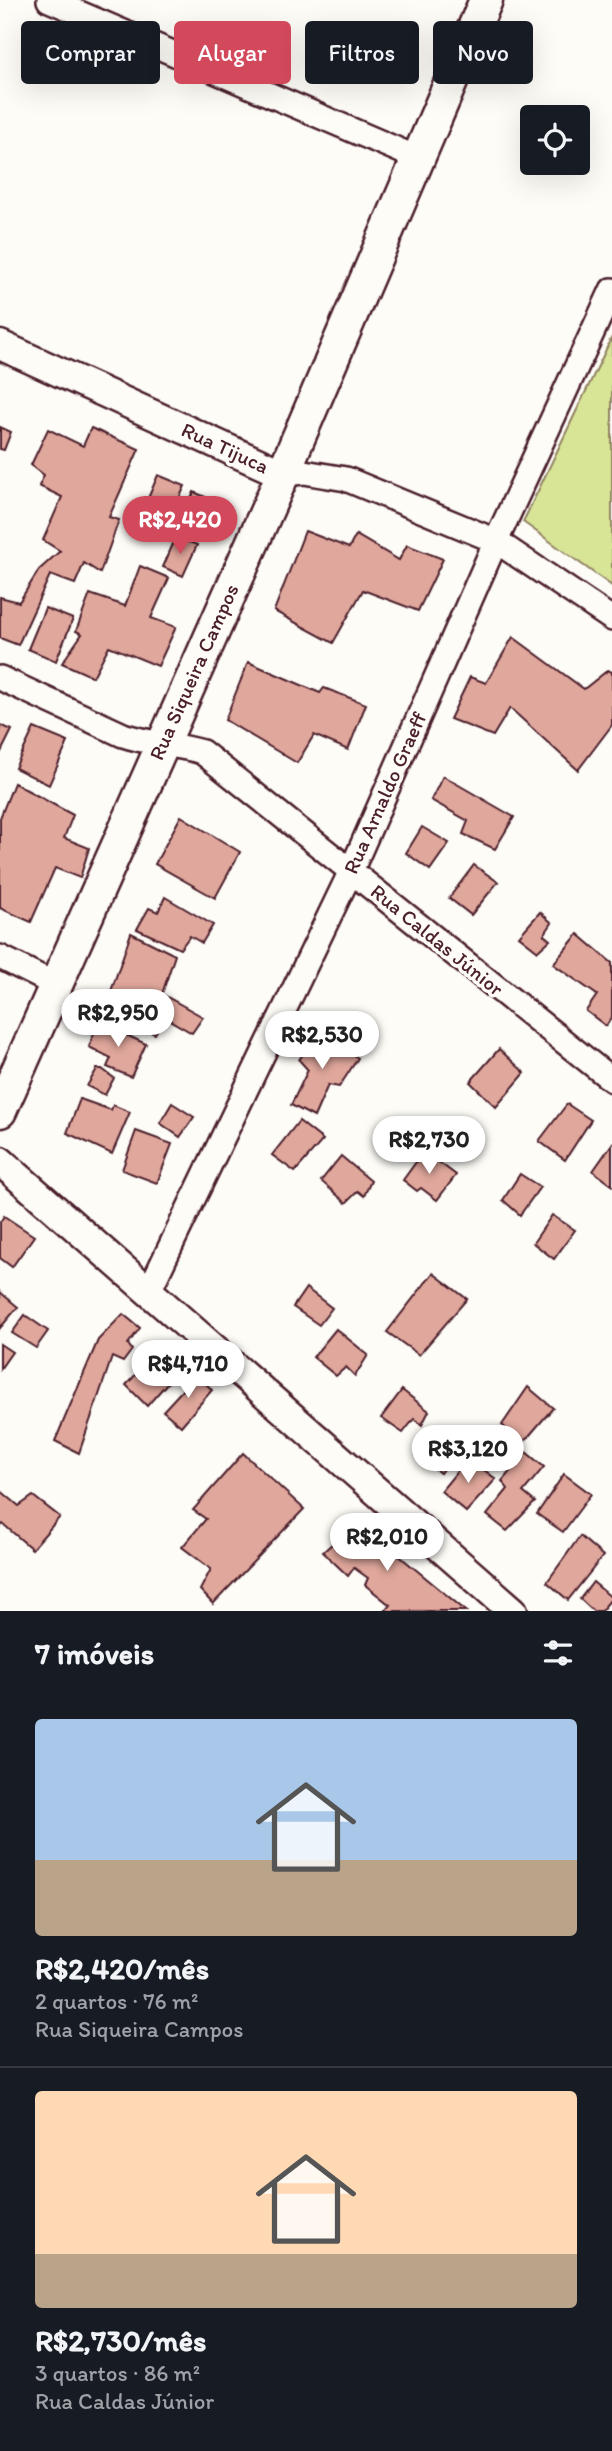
<!DOCTYPE html>
<html lang="pt">
<meta charset="utf-8">
<style>
body{margin:0;font-family:Itim,sans-serif;background:#20242c;color:#f1f3f6;height:100vh;display:flex;flex-direction:column;font-size:26px;white-space:nowrap}
*{box-sizing:border-box;margin:0}
p{font-size:23px;color:#9ea1a6}
.icon{flex:none;width:38px;height:38px;fill:none;stroke:currentColor;stroke-width:2;stroke-linecap:round;stroke-linejoin:round}
.map{position:relative;height:1611px;overflow:hidden}
.sheet{display:flex;flex-direction:column;background:#171b24;flex:1}
.sheet>*{flex:none}
.top-card{position:absolute;left:21px;top:21px;width:570px;height:63px;display:flex;gap:14px}
.controls{position:absolute;left:520px;top:105px;display:grid;gap:14px}
.controls a{display:grid;place-items:center;width:70px;height:70px;border-radius:7px;background:#171b24;box-shadow:0 7px 28px #0002;font-size:35px}
.price{position:absolute;translate:-50% -60px;padding:0 16px;border-radius:24px;background:#fff;color:#222;font-size:23px;line-height:46px;filter:drop-shadow(0 2px 4px #0008)}
.price::after{content:'';position:absolute;left:50%;top:42px;width:21px;height:16px;margin-left:-10px;background:inherit;clip-path:polygon(0 0,100% 0,50% 100%)}
.price.active{background:#d1495b;color:#fff}
ul{padding:0;list-style:none}
li{display:grid;align-content:center;gap:14px;height:371px;padding:0 35px}
li+li{border-top:2px solid #363941}
li span{display:grid;place-items:center;height:217px;border-radius:7px;color:#555}
li>.icon{margin-inline-start:auto}
span .icon{width:126px;height:126px;fill:#fffc;stroke-width:1}
li b{font-size:30px}
h2{display:flex;justify-content:space-between;align-items:center;height:84px;padding:0 35px;font-size:30px}
.pill{padding:0 24px;border-radius:7px;background:#171b24;box-shadow:0 7px 28px #0002;font-size:24px;line-height:63px}
.pill.active{background:#d1495b;color:#fff}
.map>svg:first-child{display:block}
.green{fill:#d8e597;stroke:#918261;stroke-width:2}
.building{fill:#e0a79c;stroke:#4a1f2b;stroke-width:2}
.lines{fill:none;stroke-linecap:round;stroke-linejoin:round}
.minor-casing{stroke:#4a1f2b;stroke-width:28}
.tertiary-casing{stroke:#4a1f2b;stroke-width:33}
.secondary-casing{stroke:#4a1f2b;stroke-width:37}
.minor{stroke:#fdfcf7;stroke-width:23}
.tertiary{stroke:#fdfcf7;stroke-width:28}
.secondary{stroke:#fdfcf7;stroke-width:32}
.labels{text-anchor:middle;stroke-width:7;stroke-linejoin:round;paint-order:stroke}
.street-label{font-size:21px;fill:#4a1f2b;stroke:#fdfcf7}
</style>
<div class="map">
<svg width="612" height="1611" viewBox="0 0 612 1611">
<rect width="100%" height="100%" fill="#fdfcf7"/>
<filter id="ink" filterUnits="userSpaceOnUse"><feTurbulence type="fractalNoise" baseFrequency=".0143" numOctaves="2"/><feDisplacementMap in="SourceGraphic" scale="14" xChannelSelector="R" yChannelSelector="G"/><feConvolveMatrix kernelMatrix="1 2 1 2 8 2 1 2 1" color-interpolation-filters="sRGB"/></filter>
<g filter="url(#ink)">
<polygon class="green" points="612,337 612,586 523,522"/>
<g class="building">
<polygon points="0,427 11,432 4,450 0,449"/>
<polygon points="91,428 139,449 109,517 119,520 100,573 84,563 75,584 50,575 18,645 0,638 0,597 19,602 39,570 60,551 43,540 62,497 39,486 44,475 31,465 48,429 83,446"/>
<polygon points="158,475 185,486 172,514 146,503"/>
<polygon points="194,492 221,504 207,532 181,521"/>
<polygon points="305,531 349,548 356,535 399,560 407,545 443,559 418,611 363,590 333,643 274,611"/>
<polygon points="176,537 197,545 183,576 163,567"/>
<polygon points="140,566 169,578 151,618 176,627 158,666 109,646 93,677 62,663 82,634 76,631 90,594 125,606"/>
<polygon points="45,608 73,619 56,661 28,649"/>
<polygon points="513,637 584,689 608,670 612,672 612,725 578,770 510,708 493,736 450,719 470,677 486,683"/>
<polygon points="248,662 320,693 324,688 366,704 348,750 314,735 297,763 225,720"/>
<polygon points="0,725 12,730 0,754"/>
<polygon points="34,728 68,742 49,785 15,768"/>
<polygon points="443,776 514,817 495,849 463,834 468,821 431,800"/>
<polygon points="14,783 73,815 64,838 89,848 80,878 55,868 31,922 0,908 0,818"/>
<polygon points="181,816 240,852 215,898 155,864"/>
<polygon points="422,827 449,843 430,870 406,853"/>
<polygon points="474,865 498,882 471,915 449,898"/>
<polygon points="165,897 213,925 202,943 190,936 180,949 137,929 149,908 158,912"/>
<polygon points="540,912 552,923 544,935 550,940 538,951 519,936"/>
<polygon points="131,933 175,955 162,994 203,1017 192,1033 164,1017 155,1034 104,1012"/>
<polygon points="578,934 612,963 612,1017 606,1026 586,1011 597,995 553,964"/>
<polygon points="98,1022 146,1044 131,1077 107,1067 111,1058 89,1047"/>
<polygon points="319,1030 358,1058 339,1087 328,1085 314,1117 291,1105 308,1070 299,1060"/>
<polygon points="499,1049 525,1073 496,1107 470,1082"/>
<polygon points="97,1069 102,1069 114,1078 105,1095 87,1086"/>
<polygon points="80,1099 111,1110 113,1105 130,1112 112,1154 67,1133"/>
<polygon points="172,1103 194,1117 180,1137 160,1123"/>
<polygon points="567,1104 591,1120 565,1160 539,1141"/>
<polygon points="299,1121 323,1140 295,1172 272,1155"/>
<polygon points="136,1131 172,1144 157,1183 122,1170"/>
<polygon points="612,1144 612,1185 593,1171"/>
<polygon points="424,1151 456,1175 437,1200 421,1188 417,1191 403,1180"/>
<polygon points="341,1156 371,1181 364,1196 358,1191 346,1203 321,1181"/>
<polygon points="520,1174 540,1187 520,1215 503,1200"/>
<polygon points="552,1215 575,1230 554,1259 533,1243"/>
<polygon points="4,1216 34,1236 12,1267 0,1258 0,1222"/>
<polygon points="433,1273 467,1299 419,1355 387,1332"/>
<polygon points="306,1288 332,1308 319,1325 293,1307"/>
<polygon points="0,1292 18,1307 0,1328"/>
<polygon points="123,1314 140,1328 128,1344 132,1350 123,1362 112,1357 79,1453 55,1441 98,1340"/>
<polygon points="25,1315 48,1331 36,1348 12,1333"/>
<polygon points="336,1329 368,1355 355,1376 346,1367 336,1376 313,1357"/>
<polygon points="0,1344 12,1352 0,1369"/>
<polygon points="154,1355 176,1373 147,1406 126,1385"/>
<polygon points="197,1374 212,1390 181,1426 163,1411"/>
<polygon points="528,1387 553,1408 523,1443 502,1425"/>
<polygon points="402,1390 429,1411 422,1425 414,1419 403,1433 381,1418"/>
<polygon points="434,1429 460,1447 440,1473 416,1455"/>
<polygon points="526,1452 544,1467 523,1492 535,1502 507,1531 487,1515 508,1489 502,1481"/>
<polygon points="243,1453 304,1509 213,1604 200,1590 211,1569 182,1547 206,1519 193,1510"/>
<polygon points="468,1458 496,1479 466,1512 441,1491"/>
<polygon points="564,1474 591,1494 563,1532 537,1514"/>
<polygon points="0,1490 19,1506 33,1496 60,1517 32,1549 3,1524 0,1527"/>
<polygon points="357,1521 466,1611 385,1611 390,1605 365,1585 368,1578 354,1568 348,1576 323,1552"/>
<polygon points="580,1536 603,1556 568,1600 547,1582"/>
<polygon points="593,1582 612,1598 601,1611 593,1611 580,1599"/>
</g>
<g class="lines">
<g class="minor-casing">
<g id="minor">
<polyline points="49,0 417,158"/>
<polyline points="283,474 304,472 346,479 496,541 612,619"/>
<path d="M 0,678 L 123,735 C 149,744 176,744 202,752 L 612,1080"/>
<polyline points="0,957 56,985"/>
<polyline points="149,1291 351,871 496,541 612,290"/>
</g>
</g>
<g class="tertiary-casing">
<g id="tertiary">
<polyline points="0,345 283,474"/>
<polyline points="0,1161 513,1611"/>
</g>
</g>
<g class="secondary-casing">
<polyline id="secondary" points="0,1111 283,474 486,0"/>
</g>
<use href="#minor" class="minor"/>
<use href="#tertiary" class="tertiary"/>
<use href="#secondary" class="secondary"/>
</g>
</g>
<g class="labels">
<g class="street-label">
<text transform="translate(225 448) rotate(25)" y="7">Rua Tijuca</text>
<text transform="translate(194 672) rotate(-66)" y="7">Rua Siqueira Campos</text>
<text transform="translate(385 793) rotate(-66)" y="7">Rua Arnaldo Graeff</text>
<text transform="translate(437 940) rotate(39)" y="7">Rua Caldas Júnior</text>
</g>
</g>
</svg>
<div class="controls">
<a><svg class="icon" aria-label="locate" viewBox="0 0 24 24"><circle cx="12" cy="12" r="6"/><path d="M12 2v4M12 18v4M2 12h4M18 12h4"/></svg></a>
</div>
<b class="price active" style="left:180px;top:556px">R$2,420</b>
<b class="price" style="left:118px;top:1049px">R$2,950</b>
<b class="price" style="left:322px;top:1071px">R$2,530</b>
<b class="price" style="left:429px;top:1176px">R$2,730</b>
<b class="price" style="left:188px;top:1400px">R$4,710</b>
<b class="price" style="left:468px;top:1485px">R$3,120</b>
<b class="price" style="left:387px;top:1573px">R$2,010</b>
<div class="top-card">
<a class="pill">Comprar</a>
<a class="pill active">Alugar</a>
<a class="pill">Filtros</a>
<a class="pill">Novo</a>
</div>
</div>
<section class="sheet">
<h2>7 imóveis<svg class="icon" aria-label="filters" viewBox="0 0 24 24"><path d="M4 7h16M4 17h16"/><circle cx="9" cy="7" r="2"/><circle cx="15" cy="17" r="2"/></svg></h2>
<ul>
<li><span style="background:linear-gradient(#a9c7e8 65%,#b9a48a 0)"><svg class="icon" aria-label="home" viewBox="0 0 24 24"><path d="M3 11l9-7 9 7M6 9v11h12V9"/></svg></span><div><b>R$2,420/mês</b><p>2 quartos · 76 m²</p><p>Rua Siqueira Campos</p></div></li>
<li><span style="background:linear-gradient(#ffd9b3 75%,#b9a48a 0)"><svg class="icon" aria-label="home" viewBox="0 0 24 24"><path d="M3 11l9-7 9 7M6 9v11h12V9"/></svg></span><div><b>R$2,730/mês</b><p>3 quartos · 86 m²</p><p>Rua Caldas Júnior</p></div></li>
</ul>
</section>
